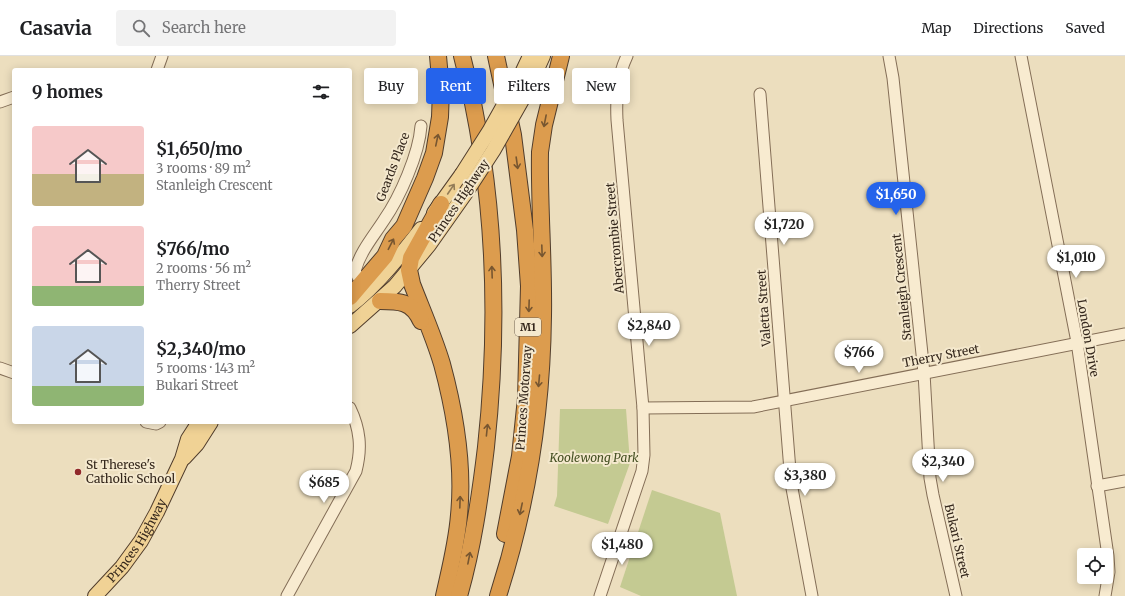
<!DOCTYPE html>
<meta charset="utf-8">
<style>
body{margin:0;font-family:Merriweather,serif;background:#f2f2f2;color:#202124;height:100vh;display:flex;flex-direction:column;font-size:15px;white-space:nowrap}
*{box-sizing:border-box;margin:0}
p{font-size:13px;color:#757577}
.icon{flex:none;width:22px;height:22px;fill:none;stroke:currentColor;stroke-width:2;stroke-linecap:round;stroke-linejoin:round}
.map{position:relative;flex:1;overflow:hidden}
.drawer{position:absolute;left:12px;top:12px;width:340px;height:356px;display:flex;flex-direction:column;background:#fff;border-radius:4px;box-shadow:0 2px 10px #0003}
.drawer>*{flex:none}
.guide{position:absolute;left:364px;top:12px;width:380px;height:36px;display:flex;gap:8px}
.fabs{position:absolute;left:1077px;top:492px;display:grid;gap:8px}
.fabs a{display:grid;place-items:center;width:36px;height:36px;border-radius:4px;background:#fff;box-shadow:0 2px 10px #0003;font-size:20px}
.price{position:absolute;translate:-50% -34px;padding:0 9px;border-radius:14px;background:#fff;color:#222;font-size:13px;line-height:26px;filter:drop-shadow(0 1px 2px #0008)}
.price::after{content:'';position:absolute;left:50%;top:24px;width:12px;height:9px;margin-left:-6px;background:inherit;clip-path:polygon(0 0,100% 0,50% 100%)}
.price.on{background:#2563eb;color:#fff}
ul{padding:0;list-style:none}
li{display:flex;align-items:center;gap:12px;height:100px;padding:0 20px}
li span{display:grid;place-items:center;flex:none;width:112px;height:80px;border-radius:4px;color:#555}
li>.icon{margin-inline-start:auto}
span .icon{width:48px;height:48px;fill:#fffc;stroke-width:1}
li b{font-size:17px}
h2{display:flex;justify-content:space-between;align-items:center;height:48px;padding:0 20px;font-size:17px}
.chip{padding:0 14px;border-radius:4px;background:#fff;box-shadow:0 2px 10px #0003;font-size:14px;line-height:36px}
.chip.on{background:#2563eb;color:#fff}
header{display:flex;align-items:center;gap:24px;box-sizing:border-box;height:56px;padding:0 20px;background:#fff;border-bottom:1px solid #e0e0e0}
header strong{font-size:19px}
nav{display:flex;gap:22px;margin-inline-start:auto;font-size:14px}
.search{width:280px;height:36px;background:#f2f2f2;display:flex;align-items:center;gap:10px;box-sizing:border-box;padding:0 14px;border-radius:4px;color:#757577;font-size:15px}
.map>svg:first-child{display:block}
.green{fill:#c4ca92}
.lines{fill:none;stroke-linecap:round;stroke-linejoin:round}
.minor-casing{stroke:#846e57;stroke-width:13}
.major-casing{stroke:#513d2c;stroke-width:16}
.highway-casing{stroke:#513d2c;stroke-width:18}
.minor{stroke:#f8ebd0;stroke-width:11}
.major{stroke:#f0d295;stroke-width:14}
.highway{stroke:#dc9c4e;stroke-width:16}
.major-bridge-casing{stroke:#513d2c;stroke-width:16;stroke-linecap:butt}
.major-bridge{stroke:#f0d295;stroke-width:14}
.oneway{stroke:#775630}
.oneway2{stroke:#927c58}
.poi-dot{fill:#91292b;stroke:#f4e8cd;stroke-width:1.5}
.labels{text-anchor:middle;stroke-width:4;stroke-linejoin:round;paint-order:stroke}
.shield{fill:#f4e8cd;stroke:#6e6151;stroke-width:1}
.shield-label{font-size:11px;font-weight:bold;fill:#34271c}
.street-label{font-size:12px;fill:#34271c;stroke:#f4e8cd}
.park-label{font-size:12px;font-style:italic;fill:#455023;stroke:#f4e8cd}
.poi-label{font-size:12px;fill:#34271c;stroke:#f4e8cd;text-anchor:start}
</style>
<header>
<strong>Casavia</strong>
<div class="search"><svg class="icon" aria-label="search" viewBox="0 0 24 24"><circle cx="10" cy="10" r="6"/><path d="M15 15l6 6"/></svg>Search here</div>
<nav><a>Map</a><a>Directions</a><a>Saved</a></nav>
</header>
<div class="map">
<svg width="1125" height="540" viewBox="0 0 1125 540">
<rect width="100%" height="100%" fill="#ecdebe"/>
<g class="green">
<polygon points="560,353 626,353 630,407 608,468 554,450 557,440"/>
<polygon points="652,434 720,457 737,540 641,540 620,531"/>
</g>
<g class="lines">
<g class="minor-casing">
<g id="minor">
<polyline points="889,0 893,22 924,317 930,422 933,439 956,540"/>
<polyline points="1021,0 1077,286 1108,500 1109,516 1105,540"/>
<polyline points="157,14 162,0"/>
<polyline points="760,38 791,427 812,540"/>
<polyline points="0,46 14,41"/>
<path d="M 367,231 L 358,221 L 355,215 C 360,196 373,181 384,164 C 400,141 419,98 421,70"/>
<polyline points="0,312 14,317"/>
<polyline points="643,352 753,351 1125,278"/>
<polyline points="146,366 156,368 160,366"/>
<polyline points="1097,430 1125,425"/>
<path d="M 287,540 L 356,415 C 362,392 360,373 350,352"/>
<path d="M 600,540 L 642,415 L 644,399 L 643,352 L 617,64 C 616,42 617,21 627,0"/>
</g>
</g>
<g class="major-casing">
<g id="major">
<polyline points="522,17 530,0"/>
<polyline points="527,35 543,0"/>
<polyline points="434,157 462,118"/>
<path d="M 350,250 C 377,229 400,200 421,173"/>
<polyline points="350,270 395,230 429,189 465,138"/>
<polyline points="184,402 197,388 211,366"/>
<path id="s1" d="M 95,540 L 122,511 L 141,485 L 157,456 L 182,403 L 188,383 L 199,366"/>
</g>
</g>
<g class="highway-casing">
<g id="highway">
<polyline points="496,0 513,79 525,174 529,230 526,342 520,400 505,478"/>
<path d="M 441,148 L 411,202 L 409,214 L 412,228 C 422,254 434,281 442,308 C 455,356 464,409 459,459 C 457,486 450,513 444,540"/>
<polyline points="350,241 385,200 393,183 404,170 425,122 434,97 440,61 441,33 438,0"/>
<path d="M 380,245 C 399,245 412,245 421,265"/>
<path d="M 459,540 C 473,491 480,442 486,391 C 500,261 495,127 462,0"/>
<path d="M 498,540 C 527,450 542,354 543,260 C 544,205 539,150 540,96 L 544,69 L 561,0"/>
</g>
</g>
<use href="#minor" class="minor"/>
<use href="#major" class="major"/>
<use href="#highway" class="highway"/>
<g class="major-bridge-casing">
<g id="major-bridge">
<polyline points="462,118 490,74 522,17"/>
<polyline points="465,138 493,95 527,35"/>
</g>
</g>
<use href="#major-bridge" class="major-bridge"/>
</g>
<defs><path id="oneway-shaft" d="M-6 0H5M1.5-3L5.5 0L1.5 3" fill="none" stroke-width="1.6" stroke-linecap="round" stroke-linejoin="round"/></defs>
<g class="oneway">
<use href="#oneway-shaft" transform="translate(545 65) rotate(101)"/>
<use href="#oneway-shaft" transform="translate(437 84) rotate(-78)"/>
<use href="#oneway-shaft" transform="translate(517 107) rotate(82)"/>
<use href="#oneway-shaft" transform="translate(391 188) rotate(-63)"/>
<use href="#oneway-shaft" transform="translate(542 195) rotate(88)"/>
<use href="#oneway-shaft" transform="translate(492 216) rotate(-92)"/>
<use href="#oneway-shaft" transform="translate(529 250) rotate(92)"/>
<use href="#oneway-shaft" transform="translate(539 325) rotate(95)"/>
<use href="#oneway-shaft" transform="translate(487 374) rotate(-84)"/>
<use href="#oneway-shaft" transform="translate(460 446) rotate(-88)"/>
<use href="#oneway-shaft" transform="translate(521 453) rotate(102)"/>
<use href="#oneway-shaft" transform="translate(469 502) rotate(-79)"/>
</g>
<use class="oneway2" href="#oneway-shaft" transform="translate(451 133) rotate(-56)"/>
<circle class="poi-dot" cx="78" cy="416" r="4"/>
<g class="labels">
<rect class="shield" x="515" y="262" width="26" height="18" rx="3"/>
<g class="shield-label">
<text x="528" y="275">M1</text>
</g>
<g class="street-label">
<text transform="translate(393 111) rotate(-69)" y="4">Geards Place</text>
<text transform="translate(459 145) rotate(-56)" y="4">Princes Highway</text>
<text transform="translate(615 182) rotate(-95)" y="4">Abercrombie Street</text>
<text transform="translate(902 231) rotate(-96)" y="4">Stanleigh Crescent</text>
<text transform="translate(764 252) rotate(-94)" y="4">Valetta Street</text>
<text transform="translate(1088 282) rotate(80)" y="4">London Drive</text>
<text transform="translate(941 300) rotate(-11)" y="4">Therry Street</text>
<text transform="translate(524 342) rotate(-86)" y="4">Princes Motorway</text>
<text dy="4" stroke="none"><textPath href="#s1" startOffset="70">Princes Highway</textPath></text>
<text transform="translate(957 485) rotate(77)" y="4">Bukari Street</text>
</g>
<g class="park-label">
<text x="594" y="406">Koolewong Park</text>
</g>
<g class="poi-label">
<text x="86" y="413">St Therese's<tspan x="86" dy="14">Catholic School</tspan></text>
</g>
</g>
</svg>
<div class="fabs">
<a><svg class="icon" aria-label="locate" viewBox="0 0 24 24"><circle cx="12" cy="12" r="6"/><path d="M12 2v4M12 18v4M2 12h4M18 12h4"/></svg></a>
</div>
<b class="price on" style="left:896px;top:160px">$1,650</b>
<b class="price" style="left:784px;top:190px">$1,720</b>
<b class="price" style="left:1076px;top:223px">$1,010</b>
<b class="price" style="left:649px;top:291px">$2,840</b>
<b class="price" style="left:859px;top:318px">$766</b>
<b class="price" style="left:943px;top:427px">$2,340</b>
<b class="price" style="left:805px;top:441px">$3,380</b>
<b class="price" style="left:324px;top:448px">$685</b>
<b class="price" style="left:622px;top:510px">$1,480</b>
<div class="guide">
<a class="chip">Buy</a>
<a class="chip on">Rent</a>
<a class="chip">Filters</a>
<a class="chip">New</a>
</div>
<section class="drawer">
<h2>9 homes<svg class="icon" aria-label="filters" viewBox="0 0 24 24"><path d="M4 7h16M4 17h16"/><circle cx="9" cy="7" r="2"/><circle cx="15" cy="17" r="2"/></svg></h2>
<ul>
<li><span style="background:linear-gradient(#f6c9c9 60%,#c2b280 0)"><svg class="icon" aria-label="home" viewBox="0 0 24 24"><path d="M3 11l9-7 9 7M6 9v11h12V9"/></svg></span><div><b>$1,650/mo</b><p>3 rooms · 89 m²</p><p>Stanleigh Crescent</p></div></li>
<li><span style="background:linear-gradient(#f6c9c9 75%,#8fb573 0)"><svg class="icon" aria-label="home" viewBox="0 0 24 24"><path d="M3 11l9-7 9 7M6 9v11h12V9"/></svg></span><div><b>$766/mo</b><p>2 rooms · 56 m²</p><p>Therry Street</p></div></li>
<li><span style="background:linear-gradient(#c9d6e8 75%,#8fb573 0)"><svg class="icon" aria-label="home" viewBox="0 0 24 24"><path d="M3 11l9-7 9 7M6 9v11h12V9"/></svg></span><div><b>$2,340/mo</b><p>5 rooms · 143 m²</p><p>Bukari Street</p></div></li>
</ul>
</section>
</div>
